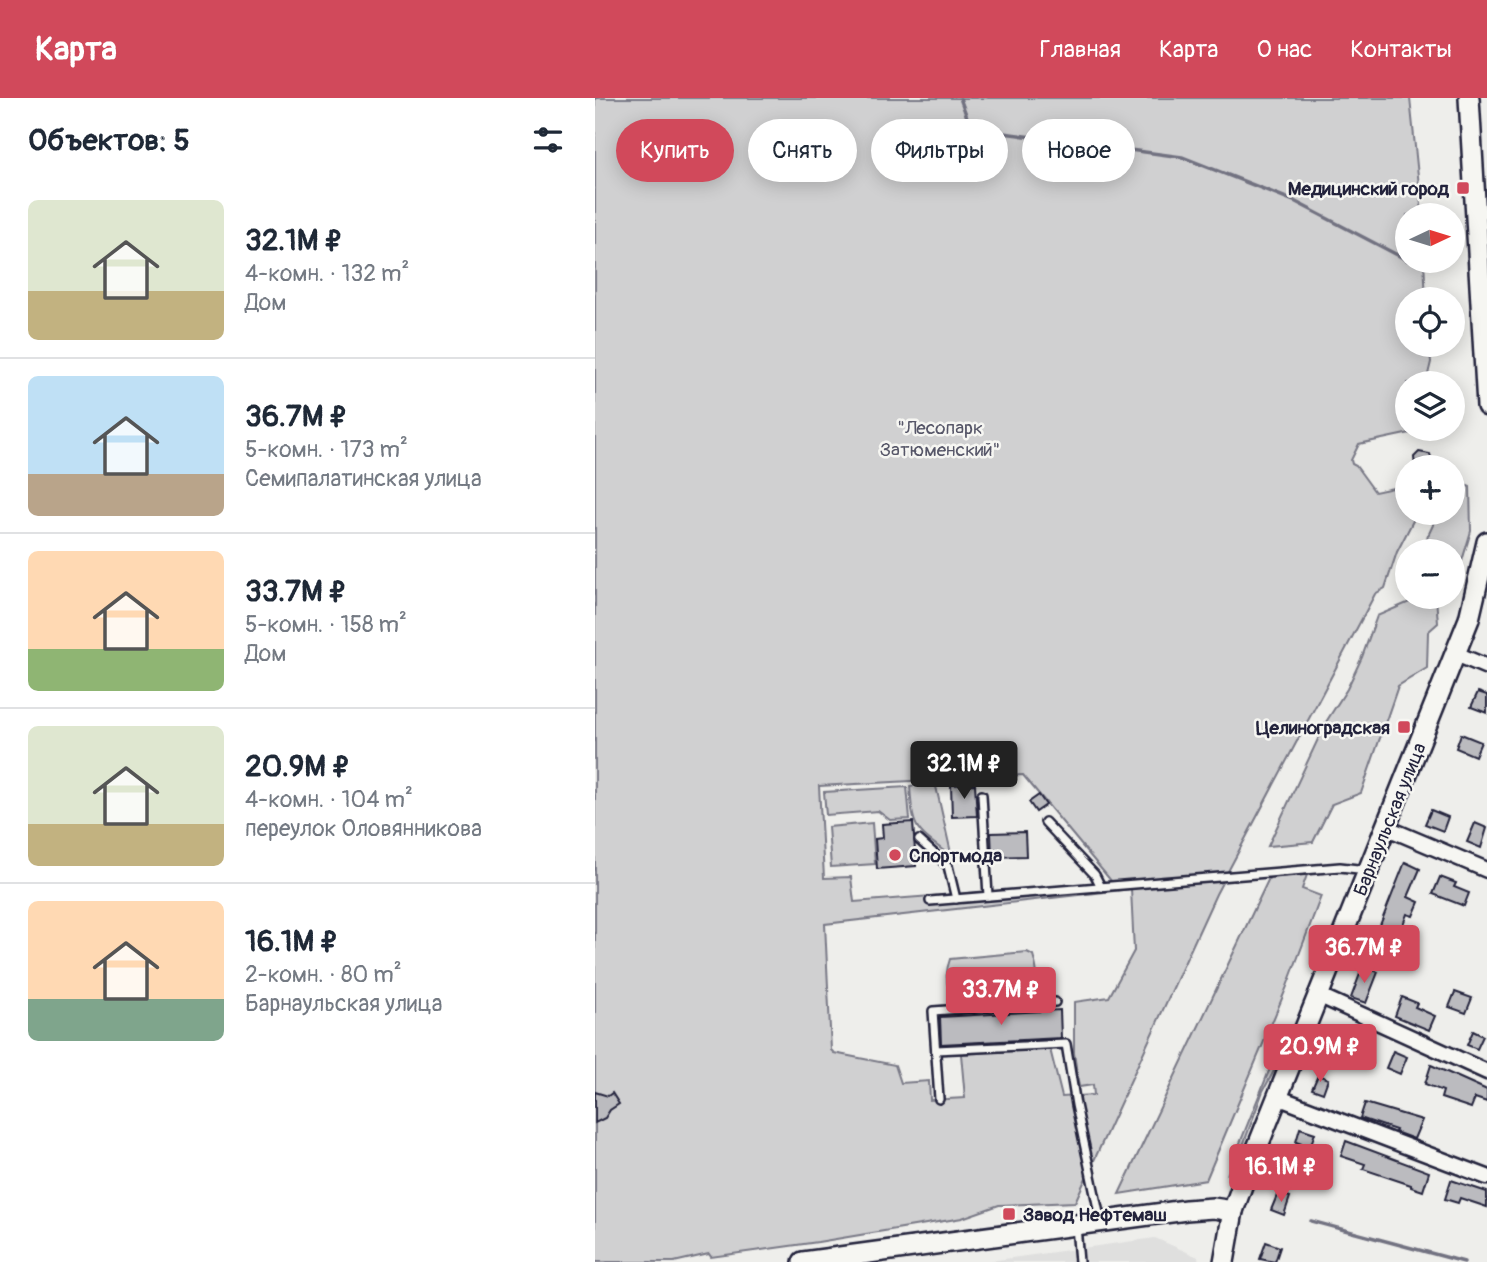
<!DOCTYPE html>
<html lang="ru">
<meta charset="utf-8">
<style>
body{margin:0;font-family:Pangolin,sans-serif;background:#f6f6f7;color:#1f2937;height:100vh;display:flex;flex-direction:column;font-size:26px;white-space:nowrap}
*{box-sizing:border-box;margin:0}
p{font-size:23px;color:#747a83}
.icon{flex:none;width:38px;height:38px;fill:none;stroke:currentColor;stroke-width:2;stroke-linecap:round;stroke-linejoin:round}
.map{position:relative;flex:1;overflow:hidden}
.panel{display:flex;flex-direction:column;background:#fff;width:595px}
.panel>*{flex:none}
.guide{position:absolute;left:21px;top:21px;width:665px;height:63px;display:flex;gap:14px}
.needle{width:46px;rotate:86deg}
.tools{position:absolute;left:800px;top:105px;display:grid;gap:14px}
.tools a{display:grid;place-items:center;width:70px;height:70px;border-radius:50%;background:#fff;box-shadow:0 4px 18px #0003;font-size:35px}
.price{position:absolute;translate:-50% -60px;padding:0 16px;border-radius:7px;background:#d1495b;color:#fff;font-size:23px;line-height:46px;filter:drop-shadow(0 2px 4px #0008)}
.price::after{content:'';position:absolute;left:50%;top:42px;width:21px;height:16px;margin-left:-10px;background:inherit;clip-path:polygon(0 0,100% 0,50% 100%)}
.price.current{background:#222;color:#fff}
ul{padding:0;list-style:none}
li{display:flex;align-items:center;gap:21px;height:175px;padding:0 28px}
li+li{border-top:2px solid #e0e1e3}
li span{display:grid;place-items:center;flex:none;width:196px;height:140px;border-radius:10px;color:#555}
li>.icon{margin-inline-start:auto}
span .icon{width:84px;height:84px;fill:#fffc;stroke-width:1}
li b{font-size:30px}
h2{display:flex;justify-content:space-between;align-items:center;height:84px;padding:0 28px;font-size:30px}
.chip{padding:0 24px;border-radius:32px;background:#fff;box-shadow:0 4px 18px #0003;font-size:24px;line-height:63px}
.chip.current{background:#d1495b;color:#fff}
header{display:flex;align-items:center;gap:42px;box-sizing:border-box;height:98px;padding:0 35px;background:#d1495b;color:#fff}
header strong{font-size:33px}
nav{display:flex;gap:38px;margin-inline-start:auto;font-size:24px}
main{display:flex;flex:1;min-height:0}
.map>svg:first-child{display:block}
.built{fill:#dfdfde}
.green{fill:#d0d0d1;stroke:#797986;stroke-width:2;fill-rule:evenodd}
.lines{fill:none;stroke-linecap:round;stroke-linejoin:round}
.stream{stroke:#727281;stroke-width:3.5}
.building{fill:#bbbbbf;stroke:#22223b;stroke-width:2}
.lane-casing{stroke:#22223b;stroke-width:12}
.street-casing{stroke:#22223b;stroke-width:19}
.secondary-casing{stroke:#22223b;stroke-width:24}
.lane{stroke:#f6f6f2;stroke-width:7}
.street{stroke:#f6f6f2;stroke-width:14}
.secondary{stroke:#f6f6f2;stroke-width:19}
.poi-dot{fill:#d1495b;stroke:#f6f6f2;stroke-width:2.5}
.labels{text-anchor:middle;stroke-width:5;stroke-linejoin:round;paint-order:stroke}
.poi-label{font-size:19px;font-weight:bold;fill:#22223b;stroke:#f6f6f2;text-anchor:end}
.park-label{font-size:19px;fill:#565668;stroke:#f6f6f2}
.street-label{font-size:19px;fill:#22223b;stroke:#f6f6f2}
</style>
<header>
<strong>Карта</strong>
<nav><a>Главная</a><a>Карта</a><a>О нас</a><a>Контакты</a></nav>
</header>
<main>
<section class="panel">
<h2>Объектов: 5<svg class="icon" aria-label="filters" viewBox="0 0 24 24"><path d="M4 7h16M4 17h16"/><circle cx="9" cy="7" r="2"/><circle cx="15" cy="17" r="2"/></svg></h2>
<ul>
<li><span style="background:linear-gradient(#dfe7d0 65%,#c2b280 0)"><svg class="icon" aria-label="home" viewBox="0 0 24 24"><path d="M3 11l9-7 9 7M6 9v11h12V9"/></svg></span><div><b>32.1M ₽</b><p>4-комн. · 132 m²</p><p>Дом</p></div></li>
<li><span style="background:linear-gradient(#bfe0f5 70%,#b9a48a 0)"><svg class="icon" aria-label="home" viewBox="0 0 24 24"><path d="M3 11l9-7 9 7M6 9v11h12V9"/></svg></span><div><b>36.7M ₽</b><p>5-комн. · 173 m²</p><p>Семипалатинская улица</p></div></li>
<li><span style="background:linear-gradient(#ffd9b3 70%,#8fb573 0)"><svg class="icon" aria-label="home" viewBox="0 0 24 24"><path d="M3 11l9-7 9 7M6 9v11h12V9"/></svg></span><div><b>33.7M ₽</b><p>5-комн. · 158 m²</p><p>Дом</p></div></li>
<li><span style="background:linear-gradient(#dfe7d0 70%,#c2b280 0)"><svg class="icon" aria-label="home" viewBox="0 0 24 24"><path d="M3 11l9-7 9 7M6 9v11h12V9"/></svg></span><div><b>20.9M ₽</b><p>4-комн. · 104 m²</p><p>переулок Оловянникова</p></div></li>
<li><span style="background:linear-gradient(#ffd9b3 70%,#7fa58c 0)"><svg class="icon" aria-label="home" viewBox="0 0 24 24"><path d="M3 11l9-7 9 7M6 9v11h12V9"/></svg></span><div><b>16.1M ₽</b><p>2-комн. · 80 m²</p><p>Барнаульская улица</p></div></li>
</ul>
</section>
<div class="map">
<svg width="892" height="1164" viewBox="0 0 892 1164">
<rect width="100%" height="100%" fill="#eeeeeb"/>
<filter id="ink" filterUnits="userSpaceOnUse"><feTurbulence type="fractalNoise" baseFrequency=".0143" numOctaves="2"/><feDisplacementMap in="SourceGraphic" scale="14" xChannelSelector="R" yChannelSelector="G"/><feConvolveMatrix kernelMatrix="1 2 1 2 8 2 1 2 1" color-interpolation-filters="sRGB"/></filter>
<g filter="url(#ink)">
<polygon class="built" points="560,1140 603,1159 604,1164 388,1164"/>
<g class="green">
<path d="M 0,0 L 815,0 L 827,117 L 812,117 L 812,163 L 829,163 L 831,201 L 812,201 L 812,247 L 834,247 L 836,264 L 831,285 L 812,285 L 812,331 L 834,331 L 764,346 L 756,362 L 757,366 L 761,368 L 780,394 L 812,387 L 812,415 L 822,415 L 802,454 L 790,490 L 780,496 L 621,796 L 480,1104 L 404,1107 L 367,1120 L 223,1144 L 116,1159 L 114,1156 L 79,1164 L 0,1164 ZM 428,677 L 517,784 L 259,804 L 256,779 L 229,780 L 224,688 ZM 536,791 L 539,853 L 514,899 L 479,904 L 479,955 L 484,989 L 498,987 L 499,997 L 467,999 L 455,951 L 366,956 L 370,1000 L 335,1002 L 334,983 L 306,985 L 300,967 L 239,955 L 236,952 L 230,826 Z"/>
<polygon points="858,382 875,389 876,433 860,486 858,487 858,453 834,453 831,442 838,427 839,417 835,415 858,415"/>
<polygon points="826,499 841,499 843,525 833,534 832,570 803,588 766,695 737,706 718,744 673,748 731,624 752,591 767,559 782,518"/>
<path d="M 340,684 L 356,755 L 353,756 C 318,730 318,731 315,688 Z"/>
<polygon points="312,689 315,721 295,722 283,713 231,717 229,694"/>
<polygon points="277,725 280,766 236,769 233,729"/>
<polygon points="713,774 707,791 726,798 691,891 611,1082 524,1096 675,778"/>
<path d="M 432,854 L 438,857 C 442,870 446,889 434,898 L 366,902 L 358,900 C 351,888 350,874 355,861 Z"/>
<polygon points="690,933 698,938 668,993 639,1072 633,1075"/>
</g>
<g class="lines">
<g class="stream">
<polyline points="365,0 373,22 393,33 587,59 699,103 812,162"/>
<polyline points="716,1123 869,1164"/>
</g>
</g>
<g class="building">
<polygon points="824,354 835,356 837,363 836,369 820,369 819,359"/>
<polygon points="883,594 892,597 892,615 876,609"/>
<polygon points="866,636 886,644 880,658 861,650"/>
<polygon points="380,686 382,718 357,719 356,687"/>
<polygon points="444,697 451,707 441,714 434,704"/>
<polygon points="836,712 853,719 848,733 830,726"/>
<polygon points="318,724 321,768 282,771 280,741 288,740 287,726"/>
<polygon points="880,725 892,730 886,750 872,744"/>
<polygon points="430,734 431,758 397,759 396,735"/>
<polygon points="810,764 825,771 813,799 824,804 818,818 812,816 804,837 794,834 786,854 776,850"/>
<polygon points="845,779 861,785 859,789 874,795 869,808 838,796"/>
<polygon points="768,868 783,874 771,905 756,900"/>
<polygon points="860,894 877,900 871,915 854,909"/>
<polygon points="807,899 822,905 820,909 840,918 834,932 800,918"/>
<polygon points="465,912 466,940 346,946 345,919"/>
<polygon points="742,931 755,936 749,950 736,945"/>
<polygon points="878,933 888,938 882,951 872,947"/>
<polygon points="798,953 812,959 805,976 791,970"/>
<polygon points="836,967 892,992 892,1004 880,1000 876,1010 846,1000 848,993 830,986"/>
<polygon points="723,977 733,981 728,995 717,991"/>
<polygon points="0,994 13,998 17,995 24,1006 15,1012 10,1020 0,1025"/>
<polygon points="770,1005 827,1022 819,1041 800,1034 801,1032 765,1020"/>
<polygon points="705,1030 720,1035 715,1049 701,1044"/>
<polygon points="751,1043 834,1074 828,1093 816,1089 816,1087 768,1071 770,1066 746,1058"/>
<polygon points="856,1082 892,1094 892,1109 865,1100 863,1105 850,1101"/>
<polygon points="683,1095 695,1099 689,1117 676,1112"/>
<polygon points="671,1144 685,1149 680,1164 665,1161"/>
</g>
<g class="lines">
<g class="lane-casing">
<g id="lane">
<polyline points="387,697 393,798"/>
<polyline points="450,724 500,777 506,789"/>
<polyline points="324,742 353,768 361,801"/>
<polyline points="335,803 745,769 772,772"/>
<polyline points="341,952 471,946 481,1007 505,1120"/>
<polyline points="344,1001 338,913 460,904"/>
<polyline points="481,1128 484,1164"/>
</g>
</g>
<g class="street-casing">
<g id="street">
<polyline points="861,556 892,569"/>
<polyline points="790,729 892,772"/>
<polyline points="723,897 892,974"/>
<polyline points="682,999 892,1079"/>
</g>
</g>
<g class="secondary-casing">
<g id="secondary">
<polyline points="874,0 892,308"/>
<polyline points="208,1164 591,1112 618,1110 638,1113"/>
<polyline points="629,1164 638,1113 648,1085 874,521 892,444"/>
</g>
</g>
<use href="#lane" class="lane"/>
<use href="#street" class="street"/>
<use href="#secondary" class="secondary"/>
</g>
</g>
<g class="poi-dot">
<rect x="861" y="83" width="14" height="14" rx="3.5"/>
<rect x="802" y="622" width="14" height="14" rx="3.5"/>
<circle cx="300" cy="757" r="7"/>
<rect x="407" y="1109" width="14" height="14" rx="3.5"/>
</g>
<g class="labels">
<g class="poi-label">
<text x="854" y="97">Медицинский город</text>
<text x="795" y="636">Целиноградская</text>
<text x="314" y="764" text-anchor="start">Спортмода</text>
<text x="428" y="1123" text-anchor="start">Завод Нефтемаш</text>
</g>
<g class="park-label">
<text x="345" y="336">"Лесопарк<tspan x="345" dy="22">Затюменский"</tspan></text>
</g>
<g class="street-label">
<text transform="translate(794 721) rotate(-68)" y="7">Барнаульская улица</text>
</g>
</g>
</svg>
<div class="tools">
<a><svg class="needle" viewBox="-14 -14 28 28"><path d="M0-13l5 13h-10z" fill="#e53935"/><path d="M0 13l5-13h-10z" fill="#747a83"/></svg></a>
<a><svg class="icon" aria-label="locate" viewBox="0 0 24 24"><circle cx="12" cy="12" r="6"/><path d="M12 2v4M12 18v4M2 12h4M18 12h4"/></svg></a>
<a><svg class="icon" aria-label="layers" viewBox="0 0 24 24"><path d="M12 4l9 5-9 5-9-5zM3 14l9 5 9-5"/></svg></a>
<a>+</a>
<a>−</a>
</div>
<b class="price current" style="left:369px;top:703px">32.1M ₽</b>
<b class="price" style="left:769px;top:887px">36.7M ₽</b>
<b class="price" style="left:406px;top:929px">33.7M ₽</b>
<b class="price" style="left:725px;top:986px">20.9M ₽</b>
<b class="price" style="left:686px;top:1106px">16.1M ₽</b>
<div class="guide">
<a class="chip current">Купить</a>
<a class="chip">Снять</a>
<a class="chip">Фильтры</a>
<a class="chip">Новое</a>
</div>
</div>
</main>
